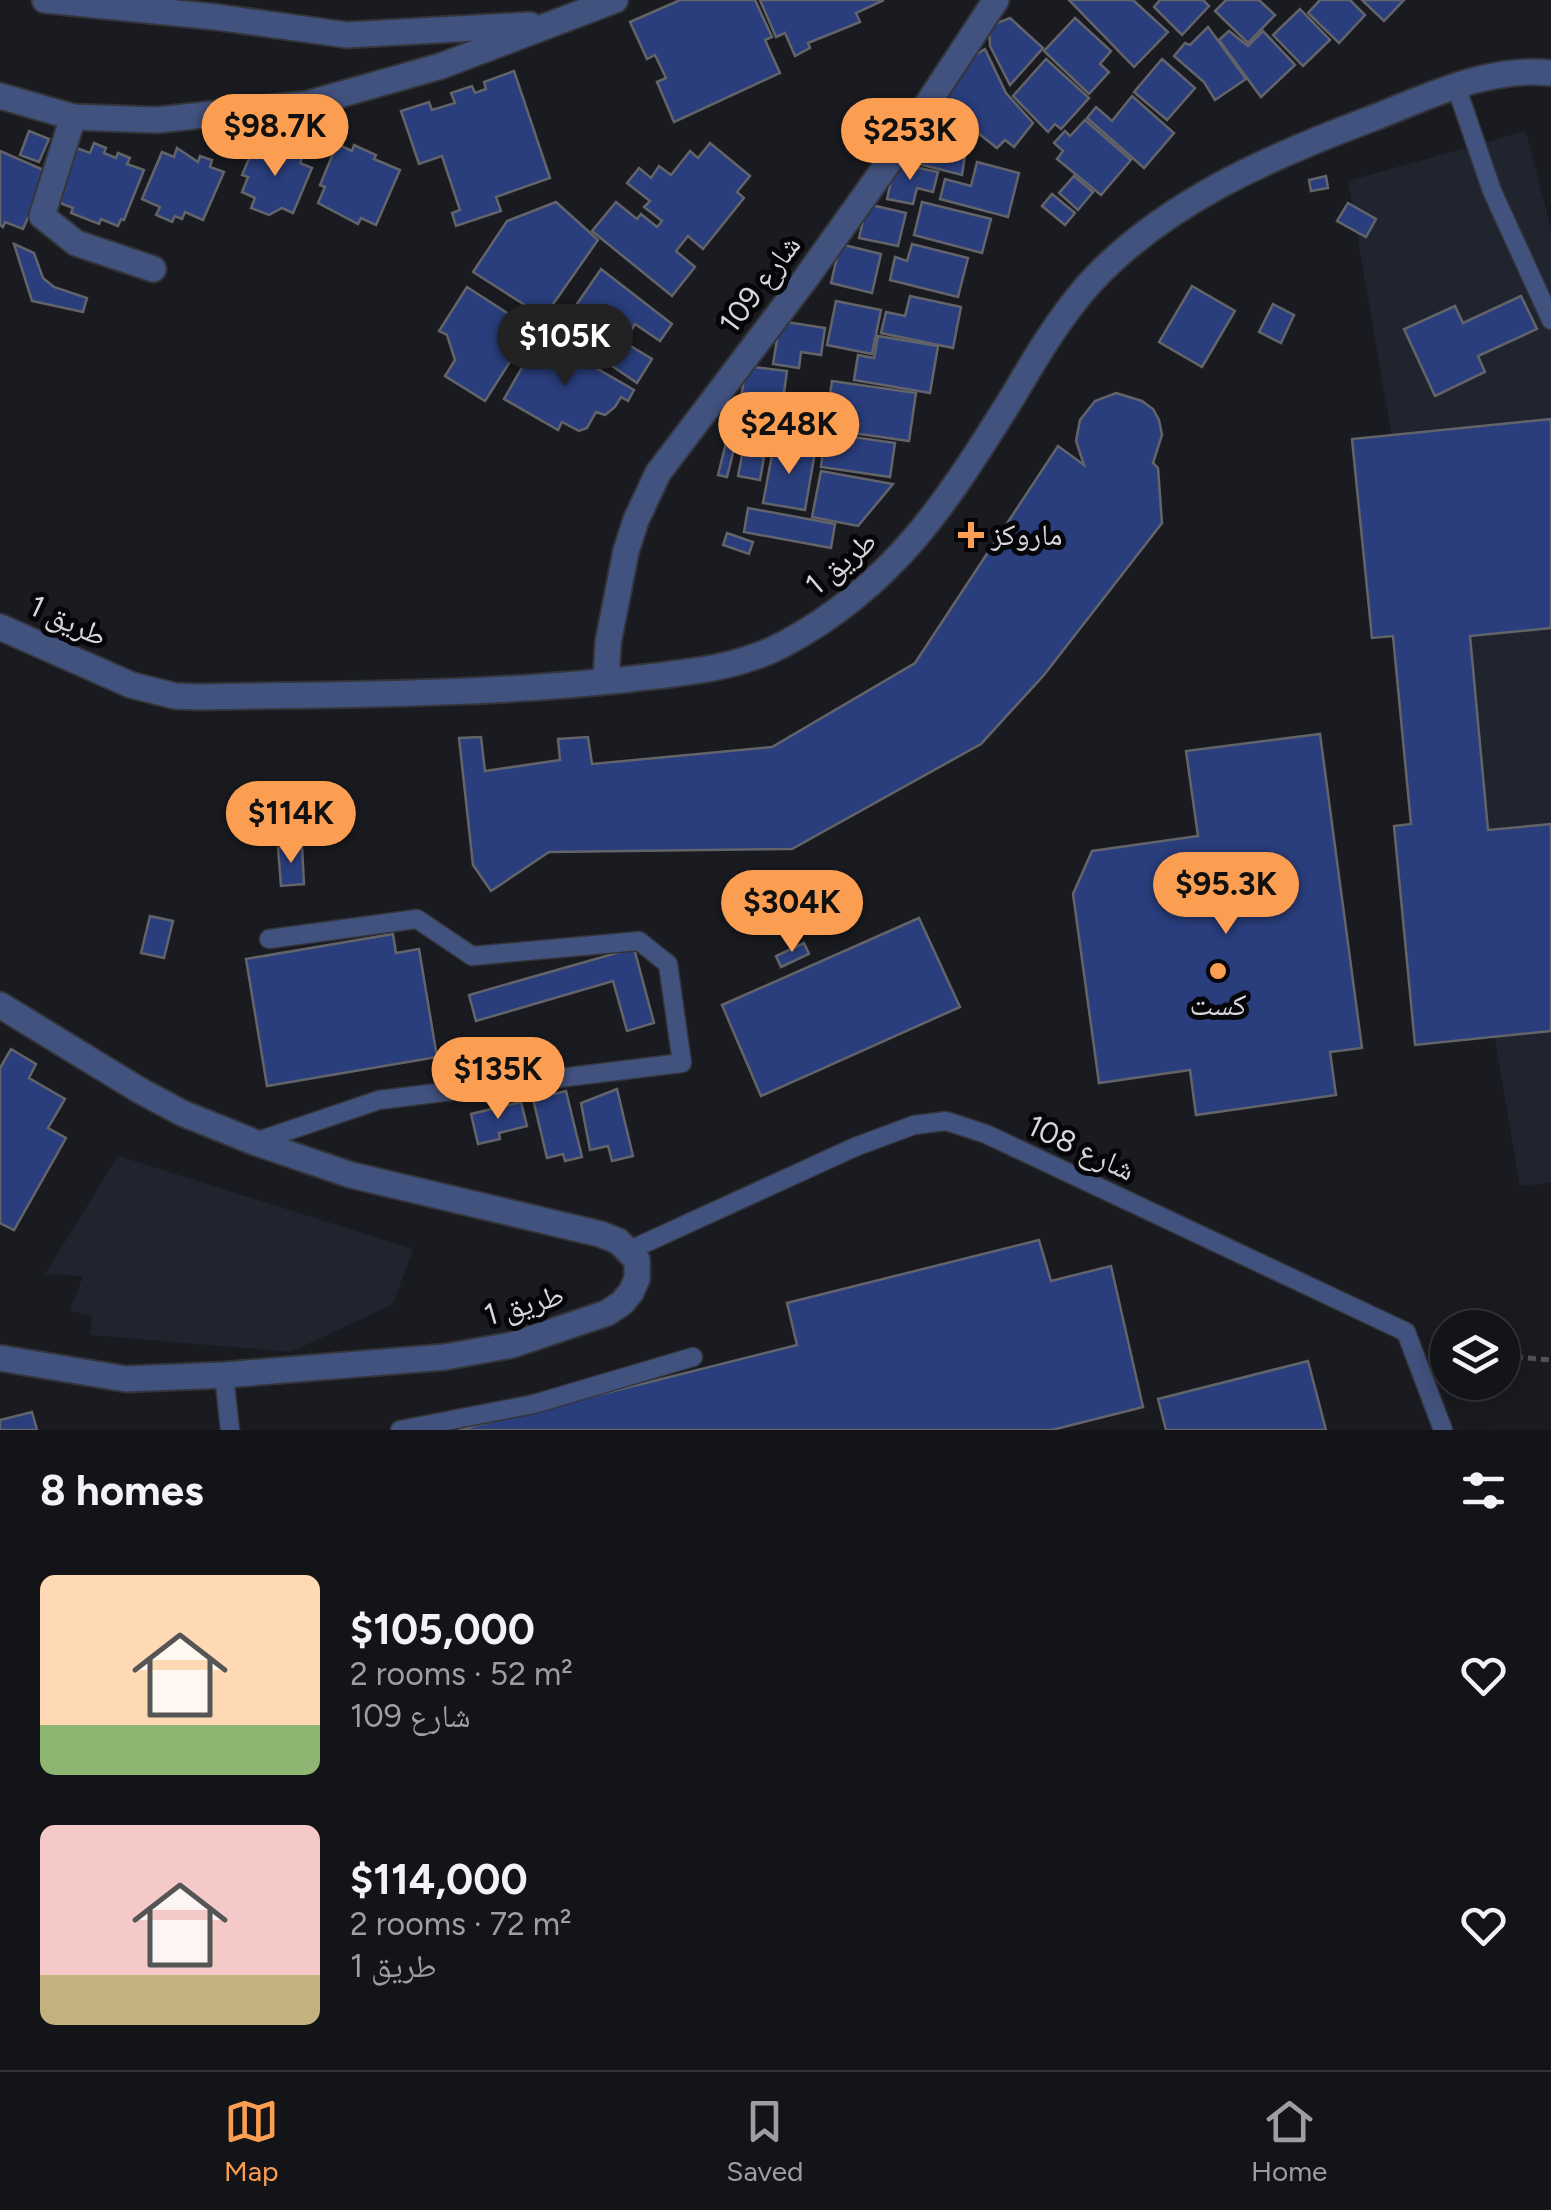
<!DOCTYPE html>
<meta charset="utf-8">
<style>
body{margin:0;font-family:Figtree,"Noto Naskh Arabic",sans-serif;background:#202125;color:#f1f3f6;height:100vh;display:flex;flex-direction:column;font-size:38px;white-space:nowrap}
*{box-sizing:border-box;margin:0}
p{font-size:32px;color:#9d9ea2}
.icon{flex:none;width:55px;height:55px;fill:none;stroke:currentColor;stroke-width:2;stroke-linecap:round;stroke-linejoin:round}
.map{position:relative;height:1430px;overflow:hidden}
.drawer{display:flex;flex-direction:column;background:#131418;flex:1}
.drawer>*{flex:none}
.tools{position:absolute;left:1430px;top:1310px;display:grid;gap:20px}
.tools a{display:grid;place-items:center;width:90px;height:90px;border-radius:50%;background:#131418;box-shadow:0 5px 25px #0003,0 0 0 2px #323337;font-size:50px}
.price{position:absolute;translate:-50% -85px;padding:0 22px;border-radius:35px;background:#fb9e51;color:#111;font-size:32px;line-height:65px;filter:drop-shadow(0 2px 5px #0008)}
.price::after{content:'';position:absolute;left:50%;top:60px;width:30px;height:22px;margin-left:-15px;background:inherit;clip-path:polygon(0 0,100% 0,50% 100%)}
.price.on{background:#222;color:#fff}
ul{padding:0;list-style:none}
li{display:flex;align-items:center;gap:30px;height:250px;padding:0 40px}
li span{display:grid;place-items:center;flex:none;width:280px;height:200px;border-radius:15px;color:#555}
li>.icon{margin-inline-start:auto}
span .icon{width:120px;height:120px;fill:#fffc;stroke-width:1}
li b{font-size:42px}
h2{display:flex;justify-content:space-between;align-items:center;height:120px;padding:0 40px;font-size:42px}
.menu{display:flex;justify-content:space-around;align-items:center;height:140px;border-top:2px solid #323337;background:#131418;font-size:28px;color:#9d9ea2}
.menu a{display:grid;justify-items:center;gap:5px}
.menu .on{color:#fb9e51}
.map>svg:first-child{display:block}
.built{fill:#20242e}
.building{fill:#2a3e7d;stroke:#62646a;stroke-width:2.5}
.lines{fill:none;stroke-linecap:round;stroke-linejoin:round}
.lane-casing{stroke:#33353a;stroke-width:21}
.street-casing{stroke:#33353a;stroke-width:29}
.path{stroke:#515358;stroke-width:5;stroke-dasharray:8 5;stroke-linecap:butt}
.lane{stroke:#42527e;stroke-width:18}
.street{stroke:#42527e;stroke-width:25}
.poi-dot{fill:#fb9e51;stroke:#060608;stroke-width:4}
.labels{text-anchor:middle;stroke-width:10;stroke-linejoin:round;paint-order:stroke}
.street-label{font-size:30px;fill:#d5d7da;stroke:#060608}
.poi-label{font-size:30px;fill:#d5d7da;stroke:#060608;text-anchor:start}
</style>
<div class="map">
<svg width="1551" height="1430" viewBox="0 0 1551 1430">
<rect width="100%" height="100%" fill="#191b20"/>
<g class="built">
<polygon points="1526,131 1551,229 1551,1183 1520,1186 1348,181"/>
<polygon points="118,1156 413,1249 393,1304 291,1352 90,1335 92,1316 70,1311 83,1276 45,1274"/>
</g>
<g class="building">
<polygon points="680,0 755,0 772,37 765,40 780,73 674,122 657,82 666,78 655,55 647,59 630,22"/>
<polygon points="760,0 884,0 856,13 860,22 808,43 810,48 795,56 785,33 776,37"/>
<polygon points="1069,0 1133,0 1168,32 1134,67"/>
<polygon points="1160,0 1203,0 1209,6 1182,35 1154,7"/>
<polygon points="1226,0 1259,0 1275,15 1248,43 1215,11"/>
<polygon points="1320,0 1350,0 1365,15 1339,43 1308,13"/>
<polygon points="1362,0 1404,0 1384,21"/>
<polygon points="1300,9 1330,40 1303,66 1273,35"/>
<polygon points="1010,18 1043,48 1010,85 990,46 989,26"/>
<polygon points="1075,18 1111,51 1100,64 1109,72 1089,94 1044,51"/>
<polygon points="1208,27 1246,79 1215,100 1204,82 1174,56 1185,43 1190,45"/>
<polygon points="1229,31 1248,46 1263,31 1295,65 1261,97 1219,40"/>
<polygon points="985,49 1006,93 1033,123 1014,147 1005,140 997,148 936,100 959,65"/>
<polygon points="1046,59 1089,98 1061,129 1055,124 1048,132 1013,96"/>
<polygon points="1162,59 1195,88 1167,120 1134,92"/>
<polygon points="514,71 550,178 496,197 501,211 456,226 452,213 460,210 442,156 419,164 401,111 429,102 432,110 455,103 451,93 472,86 475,93 486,89 484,82"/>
<polygon points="1132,96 1174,133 1144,168 1087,118 1096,107 1112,121"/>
<polygon points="1085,120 1131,160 1101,195 1057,159 1063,151 1054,143 1065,131 1070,136"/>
<polygon points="926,122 968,136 962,175 915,163"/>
<polygon points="29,131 49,139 39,162 20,155"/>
<polygon points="94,143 106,148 104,153 116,158 118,153 130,158 127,164 144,170 124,220 121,219 118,226 101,219 99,224 71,213 73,208 60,203 62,197 58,195 77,148 90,153"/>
<polygon points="278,143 299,151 297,156 302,158 300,163 312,168 293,213 282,208 269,215 251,208 255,198 242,192 248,177 242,175 255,145 268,150"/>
<polygon points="710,143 750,176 737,192 744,198 703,249 688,236 676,251 695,267 672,296 592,231 616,202 637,219 641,214 657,227 662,221 644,207 650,201 627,183 639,168 651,178 659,166 671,175 690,151 698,158"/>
<polygon points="337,144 352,151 354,145 376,155 374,159 400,170 376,225 361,218 358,224 318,203 325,187 320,185"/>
<polygon points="177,148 198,162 200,156 212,160 210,167 224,172 203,220 185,212 182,219 175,216 172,222 156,215 160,207 142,199 162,152 174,157"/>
<polygon points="0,151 48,172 23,229 5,222 3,227 0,225"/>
<polygon points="977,162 1019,173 1008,217 940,199 945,179 971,186"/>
<polygon points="895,163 938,172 933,192 917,188 913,204 887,199"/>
<polygon points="1074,176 1093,192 1078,210 1059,193"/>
<polygon points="1326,176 1328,188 1311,191 1309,180"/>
<polygon points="1052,194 1075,213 1065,225 1042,206"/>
<polygon points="556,202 598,240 544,317 473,272 507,221"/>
<polygon points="922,202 991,219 982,253 914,235"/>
<polygon points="1348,203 1376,219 1366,237 1337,221"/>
<polygon points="867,204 906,213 898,246 859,238"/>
<polygon points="14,244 34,253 43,278 54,287 87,298 83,312 32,301"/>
<polygon points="840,244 881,254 872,293 831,283"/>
<polygon points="912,244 968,258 958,297 890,280 895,257 907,261"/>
<polygon points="601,269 672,324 660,341 635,324 624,342 652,359 637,383 559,330"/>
<polygon points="1192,286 1235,311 1202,367 1159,342"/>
<polygon points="467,287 537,332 526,350 520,346 485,401 445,376 455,360 447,335 439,331"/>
<polygon points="910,296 961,307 953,348 881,333 886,312 905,316"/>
<polygon points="1521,296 1537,329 1478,356 1485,372 1435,396 1404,329 1455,306 1463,323"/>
<polygon points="836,301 881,310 872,354 827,345"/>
<polygon points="1273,304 1294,315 1281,343 1259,332"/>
<polygon points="780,321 825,328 821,355 801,352 799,368 773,364"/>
<polygon points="878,336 938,346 930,393 854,380 858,355 874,358"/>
<polygon points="548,340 634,390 628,401 621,397 615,407 605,415 596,412 587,428 579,431 562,422 558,430 504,399 529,355 537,360"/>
<polygon points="746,366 787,371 779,429 737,423"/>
<polygon points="832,381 916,393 909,441 825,429"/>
<polygon points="1116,393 1142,401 1153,409 1159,420 1162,435 1153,463 1158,468 1162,523 1044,675 981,744 792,849 549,852 491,891 473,865 459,738 481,737 485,771 560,760 558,739 588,737 592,764 772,747 915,663 1058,446 1084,465 1076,441 1080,420 1095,401"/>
<polygon points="1551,419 1551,628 1470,636 1488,830 1551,824 1551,1031 1415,1045 1394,826 1411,824 1393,636 1372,638 1352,439"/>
<polygon points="825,433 895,443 890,477 821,467"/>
<polygon points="727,439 736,441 727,477 718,475"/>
<polygon points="745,440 756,442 754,455 764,457 760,480 738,476"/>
<polygon points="774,444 815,452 805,510 763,503"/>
<polygon points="821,471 893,484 858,526 812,517"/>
<polygon points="748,508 835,524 831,548 744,532"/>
<polygon points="727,533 753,542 749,554 723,545"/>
<polygon points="1320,734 1362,1048 1330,1052 1336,1095 1196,1115 1190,1070 1099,1083 1073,894 1092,851 1198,836 1186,751"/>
<polygon points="302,846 304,884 281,886 278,848"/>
<polygon points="150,916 173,921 164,958 141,953"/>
<polygon points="919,918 960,1007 761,1096 722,1005"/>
<polygon points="393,934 396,953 419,949 437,1057 267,1086 246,959"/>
<polygon points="804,943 809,954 781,967 776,956"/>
<polygon points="634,948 654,1023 627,1031 613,981 476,1021 469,995"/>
<polygon points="11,1049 36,1064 29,1078 65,1099 48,1128 66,1138 14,1230 0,1223 0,1068"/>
<polygon points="617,1089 633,1156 612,1161 608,1146 590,1150 581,1103"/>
<polygon points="566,1091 582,1157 565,1161 563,1154 547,1158 533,1099"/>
<polygon points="521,1102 527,1126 499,1133 500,1139 478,1144 471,1114"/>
<polygon points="1039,1240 1051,1281 1111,1266 1143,1407 1052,1430 458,1430 797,1345 787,1303"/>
<polygon points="1308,1361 1326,1430 1166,1430 1158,1399"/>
<polygon points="32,1412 37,1430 0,1430 0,1420"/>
</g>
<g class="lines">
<g class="lane-casing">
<g id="lane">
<polyline points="1456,86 1492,191 1551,320"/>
<polyline points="255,1142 379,1100 682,1063 668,964 639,941 472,956 417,919 269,939"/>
<polyline points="630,1250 855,1147 914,1125 946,1121 986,1134 1406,1332 1443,1430"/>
<polyline points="224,1375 230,1430"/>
<polyline points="400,1430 534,1404 693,1357"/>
</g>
</g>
<g class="street-casing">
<g id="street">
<polyline points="45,0 216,17 347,35 530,25"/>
<polyline points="0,96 73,117 157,120 307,104 441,66 615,0"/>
<polyline points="73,117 42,216 76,243 153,269"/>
<path d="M 0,627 L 131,685 L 175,696 L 200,697 C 343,694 487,695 630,679 C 681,673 738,669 784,644 C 896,584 948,500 1013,396 C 1036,357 1059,318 1089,284 C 1162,204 1269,157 1368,120 C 1428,97 1486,66 1551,73"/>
<polyline points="606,681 608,643 626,551 636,520 658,473 806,278 894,155 996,0"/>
<polyline points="0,1005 139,1090 182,1113 254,1142 351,1175 600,1234 618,1241 637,1260 637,1279 631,1292 622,1303 607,1313 512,1345 445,1357 224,1375 126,1379 0,1358"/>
</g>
</g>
<polyline class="path" points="1502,1356 1551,1360"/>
<use href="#lane" class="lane"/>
<use href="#street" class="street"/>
</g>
<g class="poi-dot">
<path d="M966 520h10v10h10v10h-10v10h-10v-10h-10v-10h10z"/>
<circle cx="1218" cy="971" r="10"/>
</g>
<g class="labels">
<g class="street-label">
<text transform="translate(760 284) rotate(-53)" y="10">شارع 109</text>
<text transform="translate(841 563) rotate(-40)" y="10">طريق 1</text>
<text transform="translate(68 621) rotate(25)" y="10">طريق 1</text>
<text transform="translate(1081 1148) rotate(25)" y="10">شارع 108</text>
<text transform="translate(524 1305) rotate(-16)" y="10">طريق 1</text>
</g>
<g class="poi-label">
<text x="991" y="545">ماروكز</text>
<text x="1218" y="1015" text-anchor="middle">كست</text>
</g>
</g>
</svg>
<div class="tools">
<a><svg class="icon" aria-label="layers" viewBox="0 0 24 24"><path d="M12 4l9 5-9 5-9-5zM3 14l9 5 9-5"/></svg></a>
</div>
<b class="price" style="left:275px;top:179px">$98.7K</b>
<b class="price" style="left:910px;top:183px">$253K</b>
<b class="price on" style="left:565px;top:389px">$105K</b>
<b class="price" style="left:789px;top:477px">$248K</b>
<b class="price" style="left:291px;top:866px">$114K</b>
<b class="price" style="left:1226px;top:937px">$95.3K</b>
<b class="price" style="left:792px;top:955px">$304K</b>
<b class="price" style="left:498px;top:1122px">$135K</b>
</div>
<section class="drawer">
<h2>8 homes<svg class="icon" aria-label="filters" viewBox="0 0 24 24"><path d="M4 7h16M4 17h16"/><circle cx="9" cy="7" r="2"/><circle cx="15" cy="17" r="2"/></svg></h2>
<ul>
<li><span style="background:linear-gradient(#ffd9b3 75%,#8fb573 0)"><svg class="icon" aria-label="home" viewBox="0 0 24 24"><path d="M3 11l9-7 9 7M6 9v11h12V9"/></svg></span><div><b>$105,000</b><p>2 rooms · 52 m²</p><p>شارع 109</p></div><svg class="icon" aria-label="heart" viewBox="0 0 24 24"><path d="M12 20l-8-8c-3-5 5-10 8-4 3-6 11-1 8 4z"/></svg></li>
<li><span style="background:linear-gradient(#f6c9c9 75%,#c2b280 0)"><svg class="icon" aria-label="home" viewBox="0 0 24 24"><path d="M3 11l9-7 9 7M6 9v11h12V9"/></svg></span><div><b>$114,000</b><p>2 rooms · 72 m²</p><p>طريق 1</p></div><svg class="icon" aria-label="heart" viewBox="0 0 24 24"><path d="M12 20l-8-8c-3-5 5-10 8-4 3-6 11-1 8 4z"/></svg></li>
</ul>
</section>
<nav class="menu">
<a class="on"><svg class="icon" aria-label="map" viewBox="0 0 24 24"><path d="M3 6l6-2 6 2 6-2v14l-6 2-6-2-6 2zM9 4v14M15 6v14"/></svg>Map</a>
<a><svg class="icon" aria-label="saved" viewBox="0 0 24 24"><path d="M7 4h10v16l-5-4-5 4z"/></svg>Saved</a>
<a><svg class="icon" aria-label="home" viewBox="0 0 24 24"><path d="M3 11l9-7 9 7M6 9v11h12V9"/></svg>Home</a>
</nav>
